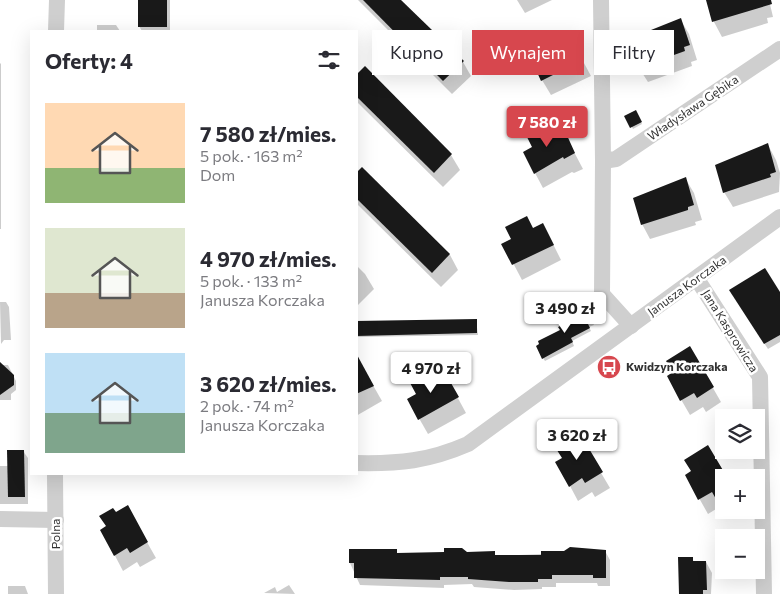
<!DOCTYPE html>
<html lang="pl">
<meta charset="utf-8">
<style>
body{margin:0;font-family:Commissioner,sans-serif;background:#f2f2f3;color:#2b2b33;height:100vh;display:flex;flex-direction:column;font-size:19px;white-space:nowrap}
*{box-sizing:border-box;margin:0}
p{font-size:16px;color:#7c7c81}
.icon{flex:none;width:28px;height:28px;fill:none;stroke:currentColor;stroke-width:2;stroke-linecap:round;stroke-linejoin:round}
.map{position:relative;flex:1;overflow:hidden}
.drawer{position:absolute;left:30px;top:30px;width:328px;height:445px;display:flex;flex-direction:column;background:#fff;border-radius:0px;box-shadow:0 5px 20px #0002}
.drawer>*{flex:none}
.hud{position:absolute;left:372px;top:30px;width:332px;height:45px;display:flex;gap:10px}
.controls{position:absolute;left:715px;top:409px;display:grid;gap:10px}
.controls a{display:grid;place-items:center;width:50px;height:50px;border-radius:0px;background:#fff;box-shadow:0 5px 20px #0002;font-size:25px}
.price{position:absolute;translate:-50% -42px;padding:0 11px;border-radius:5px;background:#fff;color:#222;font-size:16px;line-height:32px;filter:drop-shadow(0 1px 2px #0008)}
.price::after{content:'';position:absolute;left:50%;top:30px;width:15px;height:11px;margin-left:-8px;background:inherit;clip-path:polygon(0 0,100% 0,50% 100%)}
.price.selected{background:#d7474e;color:#fff}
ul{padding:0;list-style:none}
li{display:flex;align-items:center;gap:15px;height:125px;padding:0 15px}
li span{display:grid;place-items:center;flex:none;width:140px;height:100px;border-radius:0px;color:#555}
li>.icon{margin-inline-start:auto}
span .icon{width:60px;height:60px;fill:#fffc;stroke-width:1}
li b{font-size:21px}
h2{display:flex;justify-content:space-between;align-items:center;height:60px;padding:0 15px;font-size:21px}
.chip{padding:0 18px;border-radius:0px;background:#fff;box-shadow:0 5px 20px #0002;font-size:18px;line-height:45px}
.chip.selected{background:#d7474e;color:#fff}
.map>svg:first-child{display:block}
.shadow{fill:#0003}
.building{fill:#191919}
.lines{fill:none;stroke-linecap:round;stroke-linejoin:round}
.street{stroke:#cfcfcf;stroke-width:16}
.labels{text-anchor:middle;stroke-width:5;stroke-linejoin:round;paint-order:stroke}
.street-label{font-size:12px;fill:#323232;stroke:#fff}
.poi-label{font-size:12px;font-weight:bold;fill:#323232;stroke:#fff;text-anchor:start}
</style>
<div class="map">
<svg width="780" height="594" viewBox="0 0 780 594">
<rect width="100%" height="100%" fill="#fff"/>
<g class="shadow">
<polygon points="139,0 170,0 170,31 142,31 139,26"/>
<polygon points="358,0 400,0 463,62 471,76 452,94"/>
<polygon points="517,0 552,0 525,13"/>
<polygon points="708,0 769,0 773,17 767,18 768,23 722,37 714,22"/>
<polygon points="680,19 689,34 697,60 691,62 692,66 648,82 639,68"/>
<polygon points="97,25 116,25 120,31 97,31"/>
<polygon points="572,41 591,76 551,95 542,80 563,45"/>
<polygon points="0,63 1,64 1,229 0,229"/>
<polygon points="365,68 451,155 460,170 443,187 356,101 356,76"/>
<polygon points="635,112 642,124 633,129 626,116"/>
<polygon points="564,133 583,169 574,173 572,172 543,188 535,173 555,137"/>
<polygon points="768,145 776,160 780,173 779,192 733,207 724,192"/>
<polygon points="362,169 450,255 458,270 441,287 356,203 356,175"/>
<polygon points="685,178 694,193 702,220 695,222 696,225 650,239 642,224"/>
<polygon points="534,229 551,240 561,260 522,280 503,244"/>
<polygon points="356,265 365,274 374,289 357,306"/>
<polygon points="780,295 780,342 768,349 734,296"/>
<polygon points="0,302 6,302 9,307 11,340 4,340 1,344"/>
<polygon points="589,314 594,325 589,327 591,331 572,341 574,346 545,361 543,358 562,331"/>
<polygon points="476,320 478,335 356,337 356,322"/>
<polygon points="690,348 721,402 706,412 703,407 690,415 668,377 674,373"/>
<polygon points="0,365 8,365 16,381 16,390 11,394 11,400 0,400"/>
<polygon points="362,366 382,401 356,416 356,369"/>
<polygon points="447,378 466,413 428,434 408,399"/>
<polygon points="578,434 610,488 595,497 592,492 578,501 570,486 563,459"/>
<polygon points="708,447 726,478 724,478 724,510 721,506 708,514 686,475 692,472"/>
<polygon points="23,451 28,458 28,504 0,504 0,466 9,466"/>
<polygon points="127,507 156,558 140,567 137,562 123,571 102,531 108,527 115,514"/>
<polygon points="396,551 398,554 494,553 496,556 605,551 610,560 610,586 598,586 597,583 556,583 556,587 542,587 542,589 514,590 474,587 472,584 444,585 444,588 360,585 350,563"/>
<polygon points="692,558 694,562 706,562 712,573 711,594 681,594"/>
<polygon points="289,585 295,594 264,593 275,587 277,592"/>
<polygon points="8,586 25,586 28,594 8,594"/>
</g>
<g class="building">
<rect x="138" y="0" width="29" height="27"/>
<polygon points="363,0 401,0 464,61 443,81"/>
<polygon points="706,0 771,0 772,4 712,22"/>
<polygon points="681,18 690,45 684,47 685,51 638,68 629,41 642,37 641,34"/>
<polygon points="557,32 563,44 573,39 583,60 541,81 531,59 541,55 535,42"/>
<polygon points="365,66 452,154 434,173 356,96 356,75"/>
<polygon points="636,110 642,122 630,128 624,116"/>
<polygon points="549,124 555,136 565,131 575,153 564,159 563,157 534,174 523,152 532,147 526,135"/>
<polygon points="768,143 776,172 770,174 771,177 723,193 715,165"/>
<polygon points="362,167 450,254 432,273 356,198 356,173"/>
<polygon points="686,177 694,205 688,207 688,210 641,225 633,198"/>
<polygon points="527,216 533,228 543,223 554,245 512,265 501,244 511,239 505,227"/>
<polygon points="765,268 780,292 780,335 764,344 729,290"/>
<polygon points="588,309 593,321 588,324 590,328 571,338 573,342 542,359 536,346 539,344 538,341 560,330 558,327 570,321 570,317"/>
<polygon points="477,319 477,333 356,336 356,321"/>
<polygon points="690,346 714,387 697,398 694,393 680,401 667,376 673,372 666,361"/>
<polygon points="356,353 374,386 356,394"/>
<polygon points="0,362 14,375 14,385 0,395"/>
<polygon points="431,369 438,381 447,376 459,397 418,420 407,399 416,394 409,381"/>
<polygon points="579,432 603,472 585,483 582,478 569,487 555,462 562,458 555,447"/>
<polygon points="708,445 724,472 724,494 716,499 712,492 698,500 685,475 691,471 684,460"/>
<polygon points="7,450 24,450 25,497 8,497"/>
<polygon points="128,505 148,542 130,553 127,548 114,556 100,530 106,526 99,516 113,508 116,512"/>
<polygon points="570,547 606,550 606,578 593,578 593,575 552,575 552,579 538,579 538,582 509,582 468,579 468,577 440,577 440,580 354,578 354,563 349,563 349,549 397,549 397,553 444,552 444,548 462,548 467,552 495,551 495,555 541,555 541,551 564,551"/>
<polygon points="678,557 693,557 693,561 706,561 707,590 703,590 703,594 679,594"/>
</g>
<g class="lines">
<g class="street">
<polyline points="601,0 603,161"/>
<polyline points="56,31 57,0"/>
<polyline points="697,279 760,377 764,594"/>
<polyline points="631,326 602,294 603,161 616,159 780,49"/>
<path d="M 356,463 C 399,464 429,461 468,444 L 780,217"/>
<polyline points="55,474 56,594"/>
<polyline points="0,519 56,520"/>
</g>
</g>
<defs>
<g id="bus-disc" transform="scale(1.25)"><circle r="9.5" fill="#d7474e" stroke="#fff"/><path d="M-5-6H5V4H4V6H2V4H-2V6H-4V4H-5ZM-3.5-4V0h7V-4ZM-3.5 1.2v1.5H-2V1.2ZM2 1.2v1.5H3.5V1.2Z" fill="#fff"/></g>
</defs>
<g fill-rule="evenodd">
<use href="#bus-disc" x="609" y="367"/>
</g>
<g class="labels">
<g class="street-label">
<text transform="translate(693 108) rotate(-34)" y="4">Władysława Gębika</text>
<text transform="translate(687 286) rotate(-36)" y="4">Janusza Korczaka</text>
<text transform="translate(730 331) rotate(58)" y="4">Jana Kasprowicza</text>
<text transform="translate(56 534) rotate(-90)" y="4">Polna</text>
</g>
<g class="poi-label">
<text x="626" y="371">Kwidzyn Korczaka</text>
</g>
</g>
</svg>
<div class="controls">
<a><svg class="icon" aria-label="layers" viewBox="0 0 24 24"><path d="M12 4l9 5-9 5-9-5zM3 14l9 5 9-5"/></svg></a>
<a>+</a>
<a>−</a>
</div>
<b class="price selected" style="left:547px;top:148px">7 580 zł</b>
<b class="price" style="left:565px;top:334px">3 490 zł</b>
<b class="price" style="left:431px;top:394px">4 970 zł</b>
<b class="price" style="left:577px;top:461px">3 620 zł</b>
<div class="hud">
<a class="chip">Kupno</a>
<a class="chip selected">Wynajem</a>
<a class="chip">Filtry</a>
</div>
<section class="drawer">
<h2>Oferty: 4<svg class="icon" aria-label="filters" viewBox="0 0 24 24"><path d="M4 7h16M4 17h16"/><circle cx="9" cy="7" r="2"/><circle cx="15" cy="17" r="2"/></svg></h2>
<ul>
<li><span style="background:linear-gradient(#ffd9b3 65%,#8fb573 0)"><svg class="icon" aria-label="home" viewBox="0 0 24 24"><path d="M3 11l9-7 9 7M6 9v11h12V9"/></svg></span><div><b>7 580 zł/mies.</b><p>5 pok. · 163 m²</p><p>Dom</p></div></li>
<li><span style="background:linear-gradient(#dfe7d0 65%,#b9a48a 0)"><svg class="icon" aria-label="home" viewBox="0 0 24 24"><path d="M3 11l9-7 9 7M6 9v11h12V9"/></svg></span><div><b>4 970 zł/mies.</b><p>5 pok. · 133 m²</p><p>Janusza Korczaka</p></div></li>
<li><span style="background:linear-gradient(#bfe0f5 60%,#7fa58c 0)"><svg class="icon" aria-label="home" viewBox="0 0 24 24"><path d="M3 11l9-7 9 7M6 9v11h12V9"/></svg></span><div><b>3 620 zł/mies.</b><p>2 pok. · 74 m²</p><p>Janusza Korczaka</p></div></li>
</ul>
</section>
</div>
